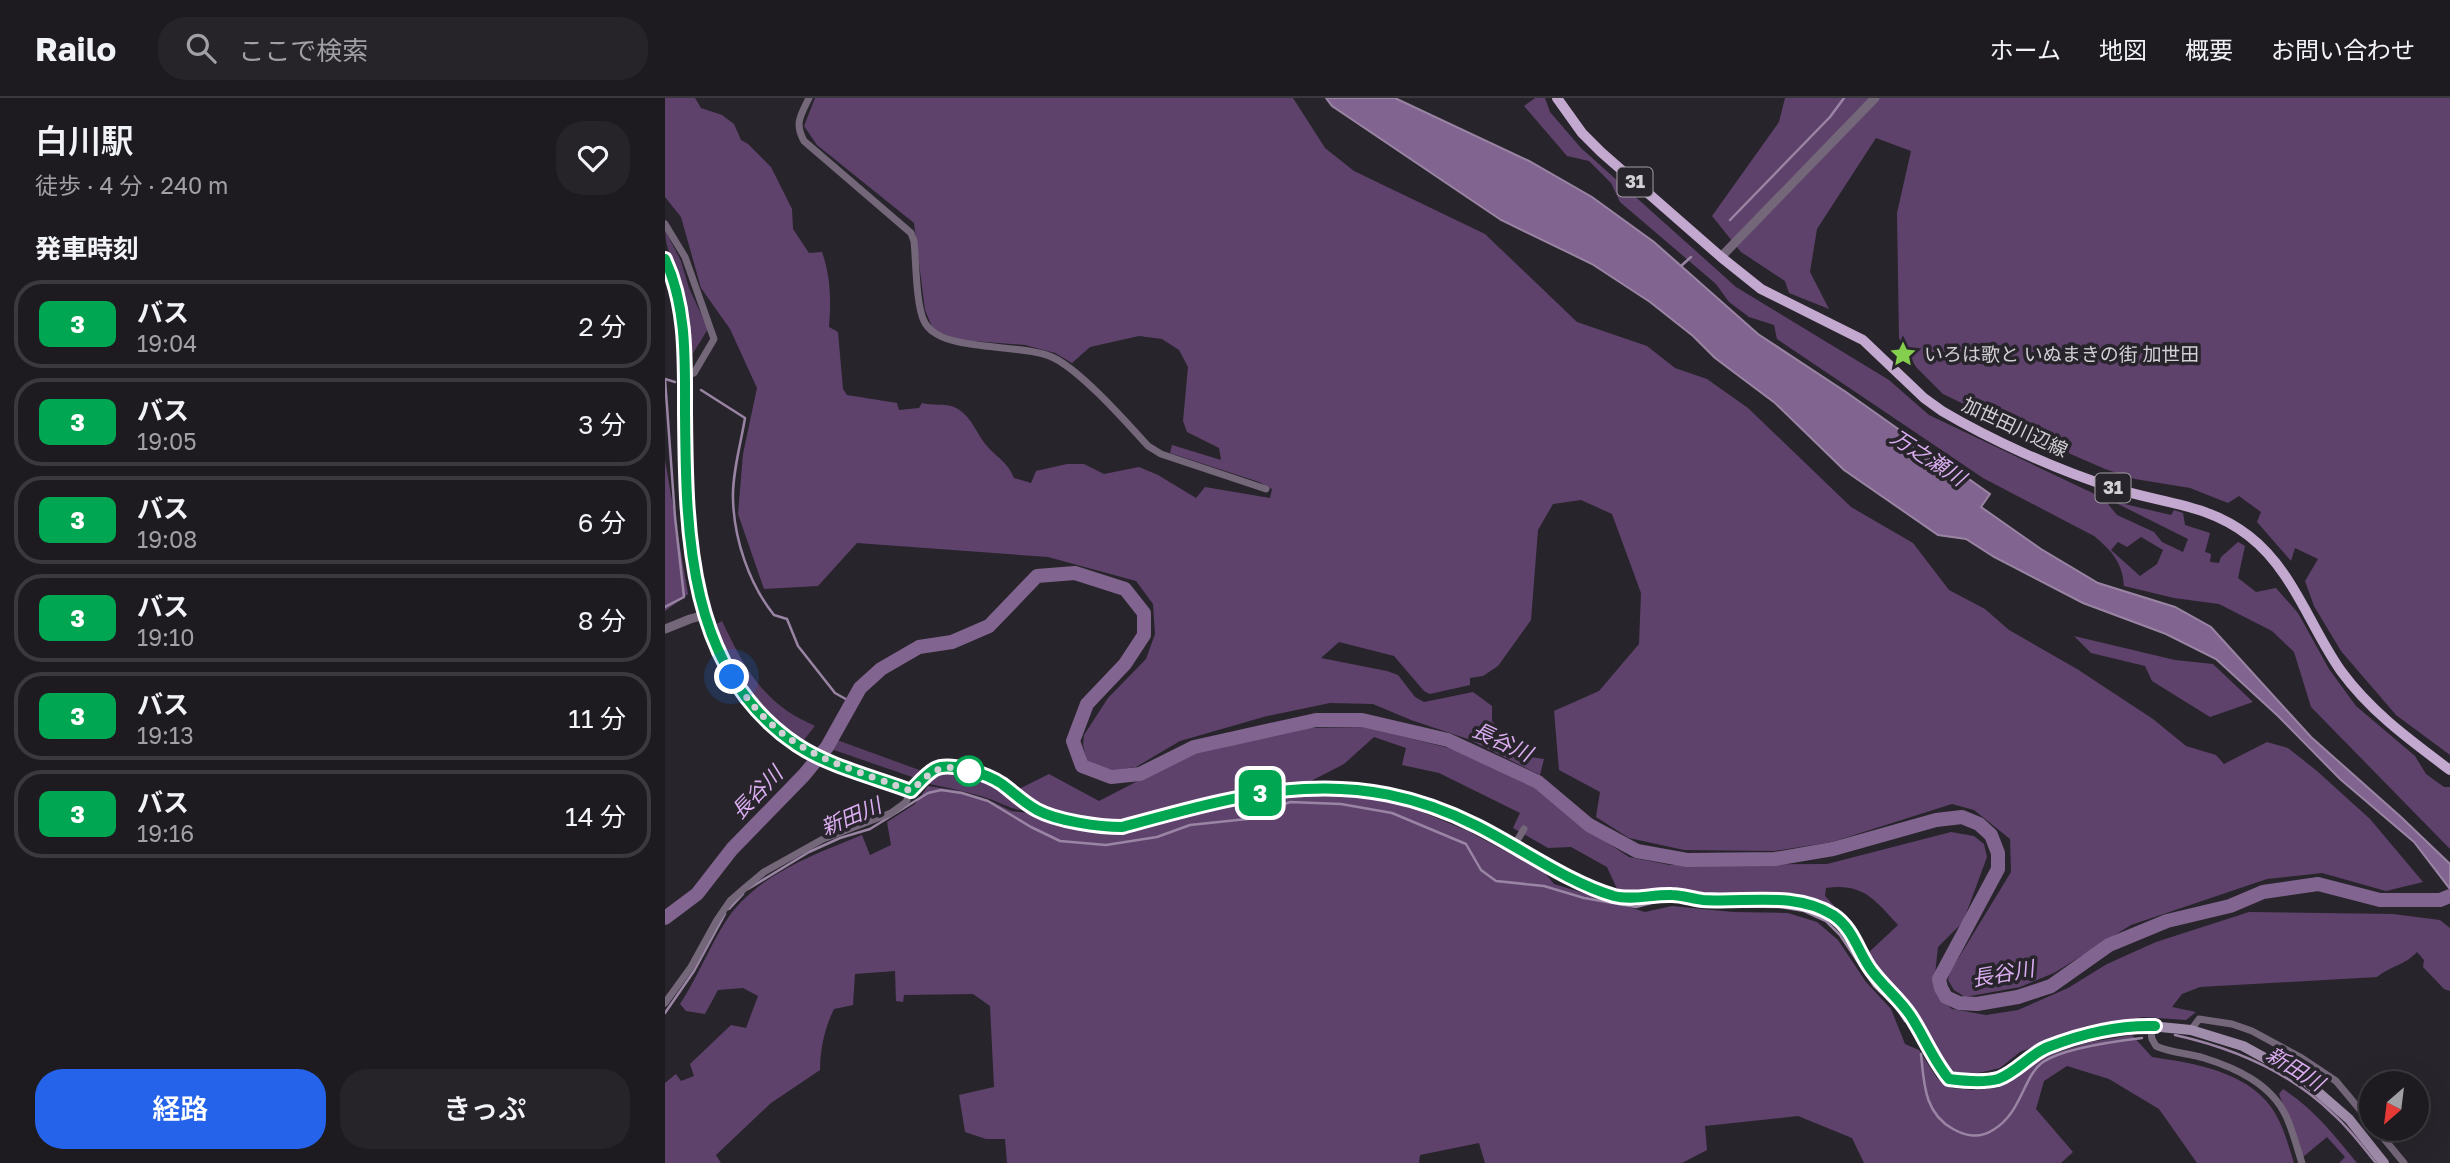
<!DOCTYPE html>
<html lang="ja">
<head>
<meta charset="utf-8">
<style>
	body { margin:0; font-family:"Golos Text","Noto Sans JP",sans-serif; background:#262429; color:#f1f3f6; height:100vh; display:flex; flex-direction:column; font-size:26px; white-space:nowrap }
	* { box-sizing:border-box; margin:0 }
	p { font-size:23px; color:#a1a1a5 }
	.icon { flex:none; width:38px; height:38px; fill:none; stroke:currentColor; stroke-width:2; stroke-linecap:round; stroke-linejoin:round }
	.map { position:relative; flex:1; overflow:hidden }
	.panel { display:flex; flex-direction:column; background:#1e1b20; width:665px }
	.panel>* { flex:none }
	.badge { padding:0 14px; border-radius:10px; font-size:24px; line-height:46px }
	.needle { width:46px; rotate:208deg }
	.controls { position:absolute; left:1694px; top:973px; display:grid; gap:14px }
	.controls a { display:grid; place-items:center; width:70px; height:70px; border-radius:50%; background:#1e1b20; box-shadow:0 7px 28px #0002,0 0 0 2px #3c393e; font-size:35px }
	.you { position:absolute; width:35px; height:35px; margin:-18px; border:5px solid #fff; border-radius:50%; background:#1a73e8; box-shadow:0 0 0 10px #1a73e833 }
	.map>.badge { position:absolute; translate:-50% -50%; box-shadow:0 0 0 4px #fff }
	h2 { padding:0 35px; font-size:26px; line-height:63px }
	.round { display:grid; place-items:center; flex:none; width:74px; height:74px; border-radius:28px; background:#262429 }
	.headline { display:flex; align-items:center; justify-content:space-between; height:119px; padding:0 35px }
	h1 { font-size:33px; font-weight:600; line-height:52px }
	.primary-button { display:flex; gap:14px; margin-top:auto; padding:14px 35px }
	.primary-button a { flex:1; height:80px; border-radius:28px; background:#2563eb; color:#fff; font-size:28px; font-weight:600; line-height:80px; text-align:center }
	.primary-button a+a { background:#262429; color:#f1f3f6 }
	ul { padding:0; list-style:none }
	li { display:flex; align-items:center; gap:21px; height:88px; margin:0 14px 10px; padding:0 21px; border:4px solid #3c393e; border-radius:28px }
	li div { flex:1 }
	li b { display:block; font-size:26px }
	li em { font-style:normal }
	li .badge { min-width:77px; font-weight:700; text-align:center }
	header { display:flex; align-items:center; gap:42px; box-sizing:border-box; height:98px; padding:0 35px; background:#1e1b20; border-bottom:2px solid #3c393e }
	header strong { font-size:33px }
	nav { display:flex; gap:38px; margin-inline-start:auto; font-size:24px }
	.search { width:490px; height:63px; background:#262429; display:flex; align-items:center; gap:18px; box-sizing:border-box; padding:0 24px; border-radius:28px; color:#a1a1a5; font-size:26px }
	main { display:flex; flex:1; min-height:0 }
	.map>svg:first-child { display:block }
	.green { fill:#573d63 }
	.forest { fill:#5e426b; fill-rule:evenodd }
	.water { fill:#81648f; stroke:#9a84a4; stroke-width:2 }
	.lines { fill:none; stroke-linecap:round; stroke-linejoin:round }
	.stream { stroke:#9a84a4; stroke-width:2.5 }
	.river { stroke:#81648f; stroke-width:14 }
	.minor { stroke:#74677a; stroke-width:7 }
	.tertiary { stroke:#74677a; stroke-width:9 }
	.secondary { stroke:#a08cab; stroke-width:10 }
	.primary { stroke:#c3a9d0; stroke-width:10 }
	.line-casing { stroke:#fff; stroke-width:16 }
	.line { stroke:#00a651; stroke-width:10 }
	.walk { stroke:#d3d0d5; stroke-width:7; stroke-dasharray:0 12.6 }
	.stop-dot { fill:#fff; stroke:#00a651; stroke-width:3.5 }
	.labels { text-anchor:middle; stroke-width:7; stroke-linejoin:round; paint-order:stroke }
	.shield { fill:#28242b; stroke:#a09ca2; stroke-width:2 }
	.shield-label { font-size:18px; font-weight:bold; fill:#d3d0d5 }
	.poi-label { font-size:19px; fill:#d3d0d5; stroke:#28242b; text-anchor:start }
	.street-label { font-size:19px; fill:#d3d0d5; stroke:#28242b }
	.water-label { font-size:21px; font-style:italic; fill:#daadf0; stroke:#28242b }
</style>
</head>
<body>
<header>
<strong>Railo</strong>
<div class="search"><svg class="icon" aria-label="search" viewBox="0 0 24 24"><circle cx="10" cy="10" r="6"/><path d="M15 15l6 6"/></svg>ここで検索</div>
<nav><a>ホーム</a><a>地図</a><a>概要</a><a>お問い合わせ</a></nav>
</header>
<main>
<section class="panel">
<div class="headline"><div><h1>白川駅</h1><p>徒歩 · 4 分 · 240 m</p></div><a class="round"><svg class="icon" aria-label="heart" viewBox="0 0 24 24"><path d="M12 20l-8-8c-3-5 5-10 8-4 3-6 11-1 8 4z"/></svg></a></div>
<h2>発車時刻</h2>
<ul>
<li><span class="badge" style="background:#00a651;color:#fff">3</span><div><b>バス</b><p>19:04</p></div><em>2 分</em></li>
<li><span class="badge" style="background:#00a651;color:#fff">3</span><div><b>バス</b><p>19:05</p></div><em>3 分</em></li>
<li><span class="badge" style="background:#00a651;color:#fff">3</span><div><b>バス</b><p>19:08</p></div><em>6 分</em></li>
<li><span class="badge" style="background:#00a651;color:#fff">3</span><div><b>バス</b><p>19:10</p></div><em>8 分</em></li>
<li><span class="badge" style="background:#00a651;color:#fff">3</span><div><b>バス</b><p>19:13</p></div><em>11 分</em></li>
<li><span class="badge" style="background:#00a651;color:#fff">3</span><div><b>バス</b><p>19:16</p></div><em>14 分</em></li>
</ul>
<div class="primary-button"><a>経路</a><a>きっぷ</a></div>
</section>
<div class="map">
<svg width="1785" height="1065" viewBox="0 0 1785 1065">
	<rect width="100%" height="100%" fill="#28242b"/>
	<path class="green" d="M0,132l16,31 8,27 19,41 -18,29c0,-23 -1,-48 -8,-71 -5,-20 -17,-36 -17,-57z
		M57,523c16,33 32,67 64,89 8,6 19,11 29,16l-12,15c-44,-26 -72,-70 -88,-116z
		M172,642l85,31 -7,7 -84,-29z
		M283,673c35,5 52,18 79,40 -15,-1 -24,-7 -37,-12 -22,-7 -44,-12 -66,-16l12,-9z"/>
	<path class="forest" d="M0,0h30l6,10 21,7 12,9 7,16 7,4 23,23 21,42 1,20 16,24 13,-1c9,26 9,48 7,75l9,5 5,57 4,6 50,8 2,7 20,-2 3,-5c10,3 22,0 32,4 17,8 21,24 32,38 11,13 21,16 28,33l17,5 5,-12 31,-7h17l20,10 35,-7 19,8 38,23 9,-11 65,11 2,-9 -13,-7 -89,-29 2,-8 49,15 -2,-12 -32,-16 -4,-11 5,-54 -9,-17 -17,-11 -23,-3 -49,11 -18,16 -17,-10 -30,-8 -66,-5 -26,-11 -8,-19 -11,-87 -97,-78 -13,-19 11,-28h478l32,50 29,23 131,63 92,88 70,24 28,22 32,11 41,29 103,99 62,36 36,47 36,19 24,21 68,39 76,50 33,27 30,9 8,9 43,-22 21,6 29,23 53,48 53,63 -37,9 -64,-18 -55,6 -136,46 -77,48 -34,14 -55,10 -11,-7 -6,-10 2,-8 61,-100 -1,-33 -36,-29 -22,-6 -120,38 -58,9 -90,-1 -55,-12 -33,-21 4,-25 -41,-22 -5,-59 45,-20 40,-47 2,-51 -29,-79 -31,-14 -28,4 -15,26 -7,90 -33,46 -15,10 -13,2v7l-40,9 -6,-3 -30,-35 -55,-14 -18,16 66,13 11,4 17,22 9,5 49,-10 19,14v15l32,35 20,3 -4,16 -72,-36 -57,-19 -38,-16 -43,-1 -63,13 -87,25 -44,26 -22,3 -16,-3 -11,-5 -4,-17 1,-10 24,-37 38,-39 9,-25 -2,-30 -17,-23 -88,-24 -191,-14 -39,43 -54,3 -26,-75 5,-60 14,-66 -27,-59 -29,-41 -20,-71 -16,-20z
		M870,0h10l5,14 31,36 155,139 153,93 40,35 174,83 14,17 37,17 8,10 21,10 5,-13 -76,-38 59,14 3,-5 9,3 2,12 25,8 -5,19 6,2 -1,8 9,1 2,-6 17,-15 7,4 -7,32 18,14 20,-4 22,25 31,56 27,37 59,50 11,18 18,13h6v62l-139,-142 -17,-55 -22,-21 -53,-27 -45,-6 -50,-12c-2,-24 -12,-35 -30,-50l-111,-58 -206,-139 -3,-14 -25,-8 -20,-15 -13,-18 -96,-82 -9,-19 -22,-22 -22,-5 -43,-50zM1476,439l22,13 -6,14 -17,12 -29,-26 7,-8 9,5z
		M1120,0h665v657l-54,-40 -55,-64 -27,-45 -9,-25 13,-22 -23,-11 -4,13 -34,-39 4,-10 -22,-16 -11,7 -38,-15 -55,-9 -30,-10 -69,-30 -93,-45 -27,-27 -17,-29 -2,-125 14,-62 -35,-13 -59,91 -7,43 19,37 -40,-16 -4,-12 -44,-29 -29,-36 67,-94z
		M0,362l23,134 -23,17z
		M1409,538l101,24 38,4 40,38 -43,15 -58,-36 -7,-15 -54,-13z
		M699,629l93,23 74,34 54,44 44,29 41,8 157,-1 124,-32 23,4 10,8 3,13 -24,65 -25,25 -4,37 4,13 14,12 34,6 32,-5 50,-22 39,-24 49,-22 93,-30 144,2 47,6 10,8v63l-6,-2 -21,-22 1,-7 -7,-8c-13,14 -25,13 -40,25l-177,10 -18,7 -10,13 24,5 -10,8 -43,-3 -58,9 -65,26 -20,16 -26,6 -18,-2 -13,-6 -32,-58 -44,-54 31,-29c-24,-26 -35,-42 -72,-37l-1,8 16,17 -47,-20h-94l-37,-5 -17,5 -28,-2 -11,-24 -36,-20 -23,1 -35,-20 7,-15 -81,-40 -37,-8 4,-17 -32,-11 -30,27 -35,18 -89,12 -86,24 -22,2 -40,-5 -32,-8 -25,-16 34,-17 50,27 91,-47 113,-26z
		M263,688l32,5 33,11 18,9 17,2 38,13 48,8 17,-2 79,-25 45,-8 69,-4 41,2 43,9 60,25 76,41 10,12 91,28 27,-6 61,6 55,1 29,9 21,18 28,42 25,27 14,35 14,6 18,28 15,10 21,2 25,-2 47,-32 45,-14 42,-7 20,22c41,6 93,14 119,50 12,17 17,37 23,56h-97l-38,-54 -50,-30 -42,-13 -23,15 -8,28 37,43 -12,11h-197l-12,-25 -54,-22 -93,10 2,24 -25,13h-197l-6,-20 -59,12 -1,8h-412l-2,-24h-19l-21,-7 -6,-37 35,-8 -4,-81 -17,-12 -69,1 -1,7 -7,-1 -1,-30 -40,3 -2,31 -19,4c-9,18 -14,40 -14,61l-49,33 -55,52 5,8h-56v-80l11,-9 5,7 13,-5 -4,-12 41,-39 15,3 12,-32 -15,-8 -25,2 -13,24 -19,-3 -6,-7c17,-26 28,-54 44,-80 29,-48 89,-69 138,-89l8,20 21,-10 -4,-23 28,-18z
		M1618,991c30,19 52,47 74,74h-18l6,-6 -18,-20 -24,20 -24,-63z"/>
	<path class="water" d="M661,0h69l134,63 63,36 62,45 104,92 88,58 144,102 -9,13 60,42 57,34 77,24 36,20 100,110 90,80 49,47v25l-36,-47 -74,-63 -62,-63 -62,-57 -50,-25 -83,-31 -89,-46 -28,-18 -28,-4 -94,-65 -69,-67 -60,-45 -22,-22 -43,-34 -58,-38 -91,-44 -169,-114z"/>
	<g class="lines">
		<path class="stream" d="M1065,122l100,-103 14,-19
			M1016,168l10,-9
			M0,281l10,3
			M36,292l44,28c-4,25 -13,56 -12,81 1,40 16,85 41,116l13,4 11,27 37,47 16,9
			M0,509l19,-10 -9,-80 -10,-138
			M83,791l61,-37 31,-14 30,-9 58,-36 13,-3 21,3 26,8 43,26 29,14 46,4 51,-8 33,-12 57,-6 43,-17 51,2 51,9 74,31 15,26 15,11 48,5 40,12 52,9 31,-8 41,7 72,1 24,4 22,10 14,14 34,51 22,21 9,14
			M64,811l14,-15
			M0,915l29,-42 31,-57
			M1510,937c58,13 115,37 158,79 16,14 29,32 43,49
			M1256,956c3,29 3,59 32,75 13,7 26,10 40,1 29,-17 30,-54 50,-68 21,-14 74,-21 99,-24"/>
		<path class="river" d="M0,820l32,-24 35,-45 72,-74 23,-28 33,-59 21,-19 38,-22 33,-5 37,-16 48,-50 38,-3 50,16 19,24v22l-19,29 -38,40 -14,37 9,25 29,11 29,-3 54,-27 122,-27h46l86,20 90,42 51,43 48,26 50,9 88,-1 58,-10 103,-29 26,-3 17,7 12,11 7,18v16l-59,110 2,9 5,9 13,6 18,1 41,-7 33,-11 58,-41 58,-24 63,-15 33,-14 55,-8 62,16h60l10,-4"/>
		<path class="minor" d="M144,0c-8,17 -15,25 -5,43l107,92 3,8c2,20 2,64 10,80 15,33 98,21 130,37 28,14 72,64 94,88l13,8 105,35
			M0,126l20,33 29,82 -20,34 -9,2
			M849,748l10,-17
			M0,905l26,-36 26,-47 13,-19 16,-14 18,-15 59,-33 68,-26 15,-11 5,-11
			M1485,928l2,13 4,7c14,7 33,7 48,12 32,10 67,26 82,58 7,15 11,32 16,47
			M1526,932l8,-11 33,5 20,7 48,26 36,24 35,42
			M1711,1031l28,34"/>
		<path class="tertiary" d="M1056,159l154,-159
			M0,531l25,-10 15,-4"/>
		<path class="secondary" d="M0,161c23,49 20,105 20,158 1,117 3,256 112,328 33,22 76,32 114,46 7,-8 15,-17 24,-22 15,-8 54,6 67,16 12,8 22,18 35,25 20,11 62,17 85,17l145,-35 52,-4 48,2 28,4 79,30 103,56 38,16 19,2 37,-4 32,6h88l42,15 19,18 19,37 39,45 30,53 9,11 16,2 33,-2 33,-24 18,-8 71,-19 30,-2 41,4 52,16 60,33 46,40 35,44"/>
		<path class="primary" d="M892,0l25,35 19,19 120,105 40,32 102,51 61,58 18,13c49,29 115,59 169,76 50,17 94,15 138,49 44,34 61,91 92,135 30,41 69,69 109,99"/>
	</g>
	<g class="lines">
		<g class="line-casing">
			<path id="line" d="M0,161c22,48 20,101 20,152 1,119 1,260 112,334 33,22 77,32 114,46 7,-7 15,-17 24,-22 15,-8 54,6 67,15 12,9 22,19 35,26 20,11 62,17 85,17 128,-35 228,-65 355,-1 44,22 90,56 137,70 19,5 39,-2 58,-1 10,0 21,4 31,5 44,3 91,-9 130,15 21,14 25,38 39,56 12,16 27,28 38,44 14,21 23,45 39,64 15,2 34,4 49,0 18,-6 32,-25 50,-32 33,-13 72,-22 107,-21"/>
		</g>
		<use href="#line" class="line"/>
		<path class="walk" d="M67,579c50,76 99,84 179,114 23,-22 28,-28 60,-20h-2"/>
	</g>
	<defs>
		<g id="sight-bare" transform="scale(2.1)"><path d="M0-6L1.8-2.2L6-1.7L2.9 1.2L3.7 5.4L0 3.3L-3.7 5.4L-2.9 1.2L-6-1.7L-1.8-2.2Z" fill="#84cf4d" stroke="#28242b" stroke-width="2.5" paint-order="stroke"/></g>
	</defs>
	<g fill-rule="evenodd">
		<use href="#sight-bare" x="1238" y="256"/>
	</g>
	<circle class="stop-dot" cx="304" cy="673" r="14"/>
	<g class="labels">
		<g class="shield">
			<rect x="952.5" y="69.5" width="35" height="29" rx="5"/>
			<rect x="1430.5" y="375.5" width="35" height="29" rx="5"/>
		</g>
		<g class="shield-label">
			<text x="970" y="90">31</text>
			<text x="1448" y="396">31</text>
		</g>
		<g class="poi-label">
			<text x="1259" y="263">いろは歌と いぬまきの街 加世田</text>
		</g>
		<g class="street-label">
			<text transform="translate(1350 329) rotate(25)" y="7">加世田川辺線</text>
		</g>
		<g class="water-label">
			<text transform="translate(1263 360) rotate(33)" y="7">万之瀬川</text>
			<text transform="translate(837 644) rotate(25)" y="7">長谷川</text>
			<text transform="translate(92 695) rotate(-46)" y="7">長谷川</text>
			<text transform="translate(186 719) rotate(-23)" y="7">新田川</text>
			<text transform="translate(1338 876) rotate(-10)" y="7">長谷川</text>
			<text transform="translate(1630 971) rotate(32)" y="7">新田川</text>
		</g>
	</g>
</svg>
<div class="controls">
<a><svg class="needle" viewBox="-14 -14 28 28"><path d="M0-13l5 13h-10z" fill="#e53935"/><path d="M0 13l5-13h-10z" fill="#a1a1a5"/></svg></a>
</div>
<div class="you" style="left:67px;top:579px"></div>
<b class="badge" style="left:595px;top:695px;background:#00a651;color:#fff">3</b>
</div>
</main>
</body>
</html>
